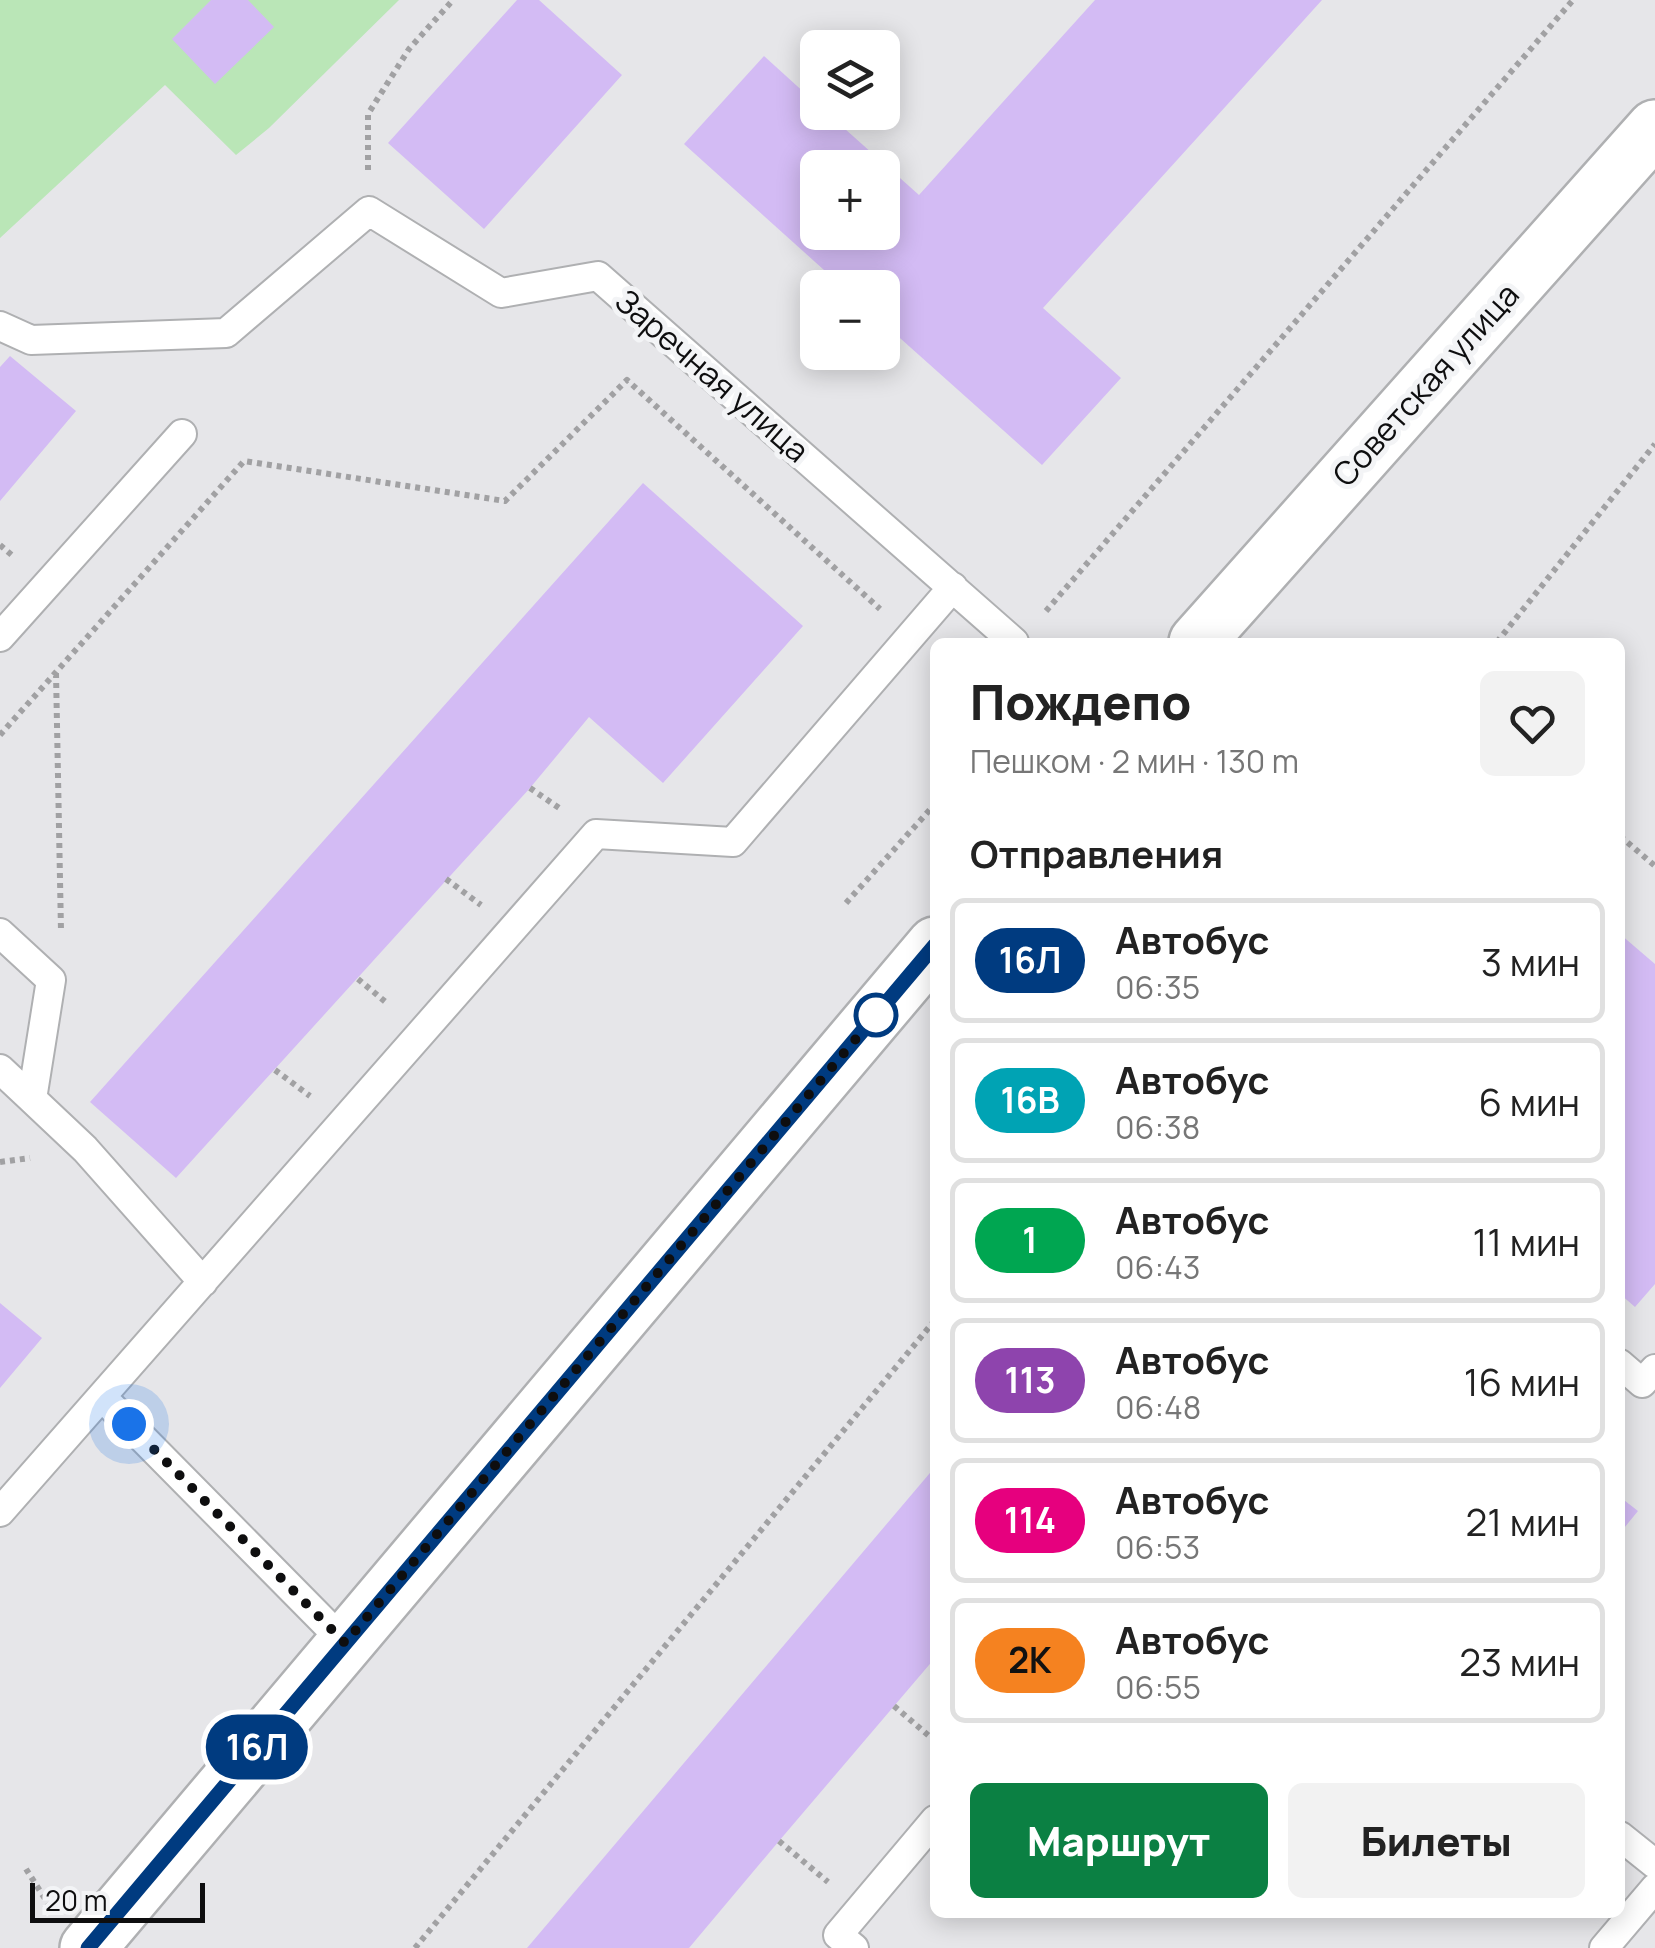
<!DOCTYPE html>
<html lang="ru">
<head>
<meta charset="utf-8">
<style>
	body { margin:0; font-family:Manrope,sans-serif; background:#f2f2f2; color:#222; height:100vh; display:flex; flex-direction:column; font-size:38px; white-space:nowrap }
	* { box-sizing:border-box; margin:0 }
	p { font-size:32px; color:#767676 }
	.icon { flex:none; width:55px; height:55px; fill:none; stroke:currentColor; stroke-width:2; stroke-linecap:round; stroke-linejoin:round }
	.map { position:relative; flex:1; overflow:hidden }
	.sheet { position:absolute; left:930px; top:638px; width:695px; height:1280px; display:flex; flex-direction:column; background:#fff; border-radius:15px; box-shadow:0 5px 25px #0003 }
	.sheet>* { flex:none }
	.badge { padding:0 20px; border-radius:32px; font-size:35px; line-height:65px }
	.controls { position:absolute; left:800px; top:30px; display:grid; gap:20px }
	.controls a { display:grid; place-items:center; width:100px; height:100px; border-radius:15px; background:#fff; box-shadow:0 5px 25px #0003; font-size:50px }
	.scale { position:absolute; left:30px; bottom:25px; width:175px; box-sizing:border-box; padding-left:10px; border:5px solid #0e0e0f; border-top:0; font-size:28px; line-height:35px; white-space:nowrap; color:#0e0e0f; -webkit-text-stroke:8px #f3f4f6; paint-order:stroke }
	.you { position:absolute; width:50px; height:50px; margin:-25px; border:8px solid #fff; border-radius:50%; background:#1a73e8; box-shadow:0 0 0 15px #1a73e833 }
	.map>.badge { position:absolute; translate:-50% -50%; box-shadow:0 0 0 5px #fff }
	h2 { padding:0 40px; font-size:38px; line-height:90px }
	.round { display:grid; place-items:center; flex:none; width:105px; height:105px; border-radius:15px; background:#f2f2f2 }
	.headline { display:flex; align-items:center; justify-content:space-between; height:170px; padding:0 40px }
	h1 { font-size:48px; font-weight:800; line-height:75px }
	.cta { display:flex; gap:20px; margin-top:auto; padding:20px 40px }
	.cta a { flex:1; height:115px; border-radius:15px; background:#0b8043; color:#fff; font-size:40px; font-weight:800; line-height:115px; text-align:center }
	.cta a+a { background:#f2f2f2; color:#222 }
	ul { padding:0; list-style:none }
	li { display:flex; align-items:center; gap:30px; height:125px; margin:0 20px 15px; padding:0 20px; border:5px solid #e0e0e0; border-radius:15px }
	li div { flex:1 }
	li b { display:block; font-size:38px }
	li em { font-style:normal }
	li .badge { min-width:110px; font-weight:700; text-align:center }
	.map>svg:first-child { display:block }
	.green { fill:#bae6b7 }
	.building { fill:#d3bbf4; fill-rule:evenodd }
	.lines { fill:none; stroke-linecap:round; stroke-linejoin:round }
	.service-casing { stroke:#afb0b2; stroke-width:32 }
	.secondary-casing { stroke:#afb0b2; stroke-width:60 }
	.path { stroke:#a1a1a3; stroke-width:6; stroke-dasharray:5 5; stroke-linecap:butt }
	.service { stroke:#fff; stroke-width:28 }
	.secondary { stroke:#fff; stroke-width:55 }
	.line-casing { stroke:#fff; stroke-width:22 }
	.line { stroke:#003b80; stroke-width:15 }
	.walk { stroke:#0e0e0f; stroke-width:10; stroke-dasharray:0 18 }
	.stop-dot { fill:#fff; stroke:#003b80; stroke-width:5 }
	.labels { text-anchor:middle; stroke-width:10; stroke-linejoin:round; paint-order:stroke }
	.street-label { font-size:32px; fill:#0e0e0f; stroke:#f3f4f6 }
</style>
</head>
<body>
<div class="map">
<svg width="1655" height="1948" viewBox="0 0 1655 1948">
	<rect width="100%" height="100%" fill="#e6e6e9"/>
	<path class="green" d="M0,0h399l-130,128 -33,27 -71,-70 -165,153z"/>
	<path class="building" d="M211,0h37l26,27 -59,57 -43,-45z
		M517,0h22l83,75 -138,154 -96,-86z
		M1095,0h227l-279,308 78,70 -79,87 -160,-143v-34h-38l-160,-144 80,-88 54,49v7h8l93,83zM818,168h64v64h-64z
		M10,356l66,55 -76,90v-134z
		M643,483l160,143 -140,157 -74,-66 -59,71 -354,390 -86,-76z
		M1620,934l35,30v320l-20,23 -15,-13z
		M0,1303l42,35 -42,50z
		M935,1467v191l-156,183 -90,107h-162z
		M1620,1497l18,14 -18,22z"/>
	<g class="lines">
		<g class="service-casing">
			<path id="service" d="M0,326l31,14 195,-7 143,-122 132,82 97,-17 416,366
				M0,637l182,-203
				M0,933l51,47 -19,119 53,50 118,133
				M0,1069l32,30
				M1620,1364l22,19 13,-14
				M102,1397l243,246
				M0,1512l596,-678 137,8 220,-255
				M1620,1836l35,28
				M854,1948l-16,-13 97,-115
				M1604,1948l51,-60"/>
		</g>
		<g class="secondary-casing">
			<path id="secondary" d="M1197,642l458,-514
				M88,1948l847,-1003"/>
		</g>
		<path class="path" d="M368,170v-56l41,-65 44,-49
			M0,545l14,12
			M1046,611l527,-611
			M1497,642l158,-198
			M56,673l5,258
			M0,735l244,-274 261,40 122,-121 253,229
			M530,788l32,22
			M1620,836l35,30
			M446,879l35,26
			M846,903l89,-99
			M358,979l30,25
			M275,1070l35,26
			M0,1162l30,-4
			M894,1706l41,35
			M779,1841l49,41
			M26,1869l23,36
			M415,1948l520,-628"/>
		<use href="#service" class="service"/>
		<use href="#secondary" class="secondary"/>
	</g>
	<g class="lines">
		<g class="line-casing">
			<path id="line" d="M88,1948l847,-1003"/>
		</g>
		<use href="#line" class="line"/>
		<path class="walk" d="M129,1424l216,219 531,-628"/>
	</g>
	<circle class="stop-dot" cx="876" cy="1015" r="20"/>
	<g class="labels">
		<g class="street-label">
			<text transform="translate(712 376) rotate(41)" y="11">Заречная улица</text>
			<text transform="translate(1426 385) rotate(-48)" y="11">Советская улица</text>
		</g>
	</g>
</svg>
<div class="controls">
<a><svg class="icon" aria-label="layers" viewBox="0 0 24 24"><path d="M12 4l9 5-9 5-9-5zM3 14l9 5 9-5"/></svg></a>
<a>+</a>
<a>−</a>
</div>
<div class="scale">20 m</div>
<div class="you" style="left:129px;top:1424px"></div>
<b class="badge" style="left:257px;top:1747px;background:#003b80;color:#fff">16Л</b>
<section class="sheet">
<div class="headline"><div><h1>Пождепо</h1><p>Пешком · 2 мин · 130 m</p></div><a class="round"><svg class="icon" aria-label="heart" viewBox="0 0 24 24"><path d="M12 20l-8-8c-3-5 5-10 8-4 3-6 11-1 8 4z"/></svg></a></div>
<h2>Отправления</h2>
<ul>
<li><span class="badge" style="background:#003b80;color:#fff">16Л</span><div><b>Автобус</b><p>06:35</p></div><em>3 мин</em></li>
<li><span class="badge" style="background:#00a3b4;color:#fff">16В</span><div><b>Автобус</b><p>06:38</p></div><em>6 мин</em></li>
<li><span class="badge" style="background:#00a651;color:#fff">1</span><div><b>Автобус</b><p>06:43</p></div><em>11 мин</em></li>
<li><span class="badge" style="background:#8e44ad;color:#fff">113</span><div><b>Автобус</b><p>06:48</p></div><em>16 мин</em></li>
<li><span class="badge" style="background:#e6007e;color:#fff">114</span><div><b>Автобус</b><p>06:53</p></div><em>21 мин</em></li>
<li><span class="badge" style="background:#f58220;color:#111">2К</span><div><b>Автобус</b><p>06:55</p></div><em>23 мин</em></li>
</ul>
<div class="cta"><a>Маршрут</a><a>Билеты</a></div>
</section>
</div>
</body>
</html>
